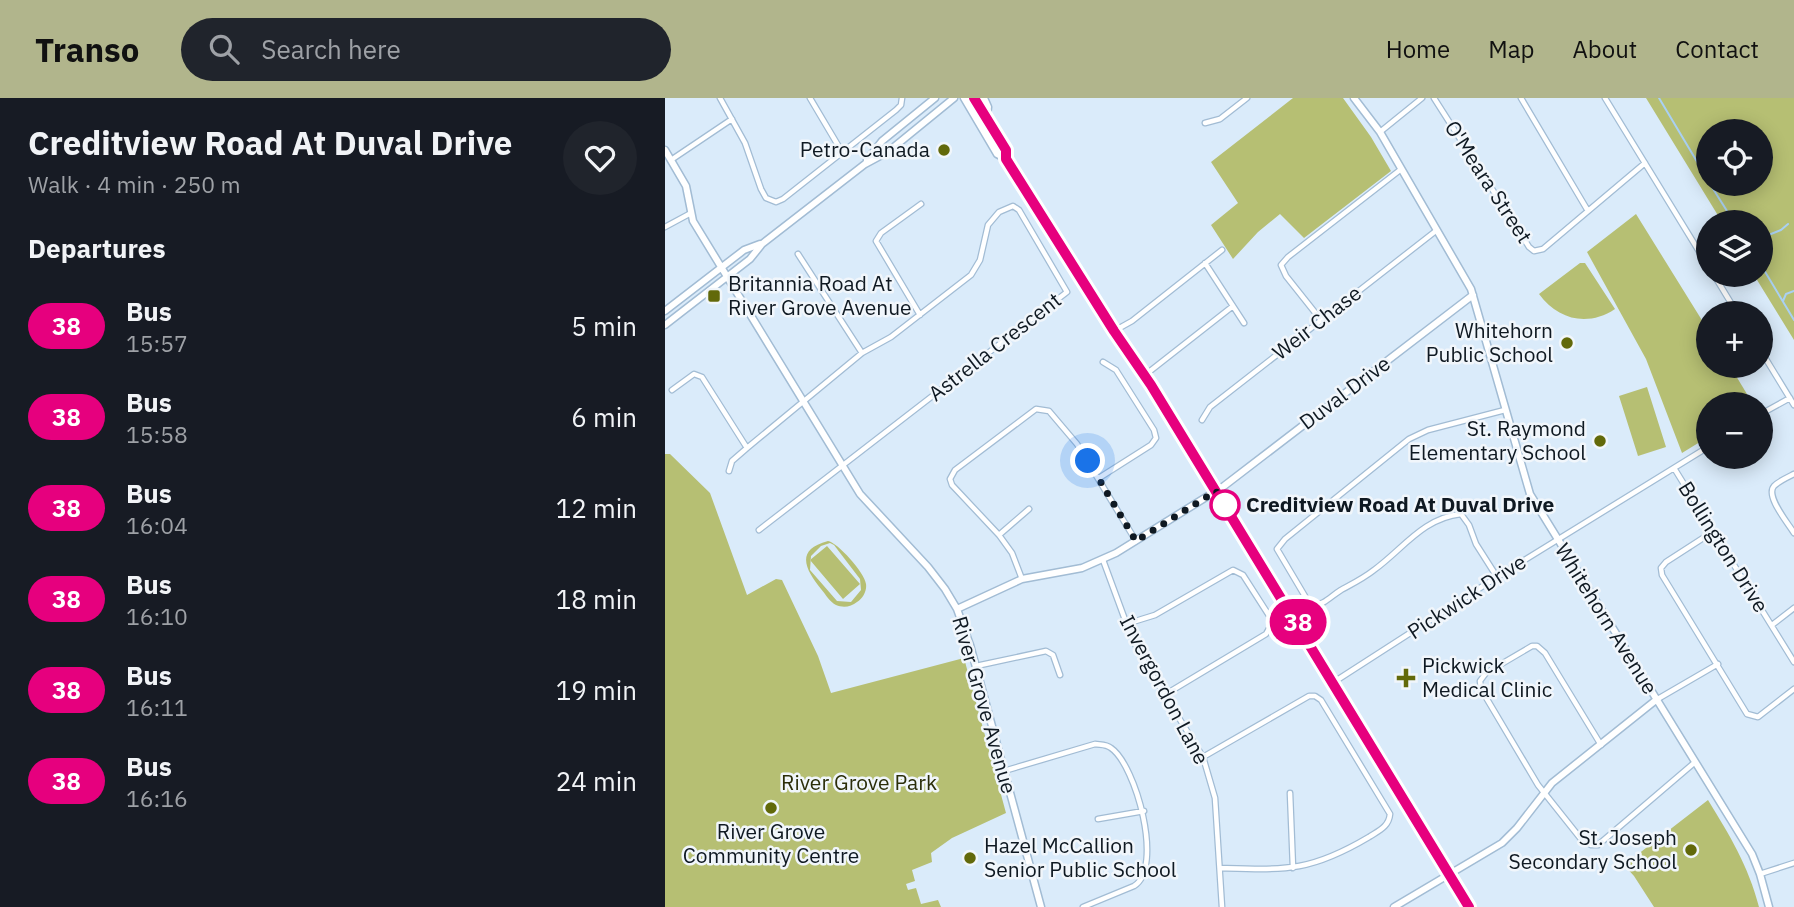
<!DOCTYPE html>
<html lang="en">
<head>
<meta charset="utf-8">
<style>
	body { margin:0; font-family:"IBM Plex Sans",sans-serif; background:#20242c; color:#f1f3f6; height:100vh; display:flex; flex-direction:column; font-size:26px; white-space:nowrap }
	* { box-sizing:border-box; margin:0 }
	p { font-size:23px; color:#9ea1a6 }
	.icon { flex:none; width:38px; height:38px; fill:none; stroke:currentColor; stroke-width:2; stroke-linecap:round; stroke-linejoin:round }
	.map { position:relative; flex:1; overflow:hidden }
	.sheet { display:flex; flex-direction:column; background:#171b24; width:665px }
	.sheet>* { flex:none }
	.badge { padding:0 14px; border-radius:23px; font-size:24px; line-height:46px }
	.fabs { position:absolute; left:1031px; top:21px; display:grid; gap:14px }
	.fabs a { display:grid; place-items:center; width:77px; height:77px; border-radius:50%; background:#171b24; box-shadow:0 4px 18px #0003; font-size:35px }
	.you { position:absolute; width:35px; height:35px; margin:-18px; border:5px solid #fff; border-radius:50%; background:#1a73e8; box-shadow:0 0 0 10px #1a73e833 }
	.map>.badge { position:absolute; translate:-50% -50%; box-shadow:0 0 0 4px #fff }
	h2 { padding:0 28px; font-size:26px; line-height:63px }
	.round { display:grid; place-items:center; flex:none; width:74px; height:74px; border-radius:37px; background:#20242c }
	.summary { display:flex; align-items:center; justify-content:space-between; height:119px; padding:0 28px }
	h1 { font-size:33px; font-weight:700; line-height:52px }
	ul { padding:0; list-style:none }
	li { display:flex; align-items:center; gap:21px; height:91px; padding:0 28px }
	li div { flex:1 }
	li b { display:block; font-size:26px }
	li em { font-style:normal }
	li .badge { min-width:77px; font-weight:700; text-align:center }
	header { display:flex; align-items:center; gap:42px; box-sizing:border-box; height:98px; padding:0 35px; background:#b1b58c; color:#111 }
	header strong { font-size:33px }
	nav { display:flex; gap:38px; margin-inline-start:auto; font-size:24px }
	.search { width:490px; height:63px; background:#20242c; display:flex; align-items:center; gap:18px; box-sizing:border-box; padding:0 24px; border-radius:38px; color:#9ea1a6; font-size:26px }
	main { display:flex; flex:1; min-height:0 }
	.map>svg:first-child { display:block }
	.green { fill:#b6bf73; fill-rule:evenodd }
	.lines { fill:none; stroke-linecap:round; stroke-linejoin:round }
	.stream { stroke:#a9d0f3; stroke-width:2 }
	.street-casing { stroke:#a2bcd4; stroke-width:7 }
	.secondary-casing { stroke:#a2bcd4; stroke-width:9 }
	.street { stroke:#fff; stroke-width:4.5 }
	.secondary { stroke:#fff; stroke-width:6 }
	.line-casing { stroke:#fff; stroke-width:16 }
	.line { stroke:#e6007e; stroke-width:10 }
	.walk { stroke:#0f1922; stroke-width:7; stroke-dasharray:0 12.6 }
	.poi-dot { fill:#62690a; stroke:#f1f6fb; stroke-width:2.5 }
	.stop-dot { fill:#fff; stroke:#e6007e; stroke-width:3.5 }
	.labels { text-anchor:middle; stroke-width:5; stroke-linejoin:round; paint-order:stroke }
	.poi-label { font-size:21px; fill:#0f1922; stroke:#f1f6fb; text-anchor:end }
	.street-label { font-size:21px; fill:#0f1922; stroke:#f1f6fb }
	.stop-label { font-size:21px; font-weight:bold; fill:#0f1922; stroke:#f1f6fb; text-anchor:start }
	.park-label { font-size:21px; fill:#2b2e09; stroke:#f1f6fb }
</style>
</head>
<body>
<header>
<strong>Transo</strong>
<div class="search"><svg class="icon" aria-label="search" viewBox="0 0 24 24"><circle cx="10" cy="10" r="6"/><path d="M15 15l6 6"/></svg>Search here</div>
<nav><a>Home</a><a>Map</a><a>About</a><a>Contact</a></nav>
</header>
<main>
<section class="sheet">
<div class="summary"><div><h1>Creditview Road At Duval Drive</h1><p>Walk · 4 min · 250 m</p></div><a class="round"><svg class="icon" aria-label="heart" viewBox="0 0 24 24"><path d="M12 20l-8-8c-3-5 5-10 8-4 3-6 11-1 8 4z"/></svg></a></div>
<h2>Departures</h2>
<ul>
<li><span class="badge" style="background:#e6007e;color:#fff">38</span><div><b>Bus</b><p>15:57</p></div><em>5 min</em></li>
<li><span class="badge" style="background:#e6007e;color:#fff">38</span><div><b>Bus</b><p>15:58</p></div><em>6 min</em></li>
<li><span class="badge" style="background:#e6007e;color:#fff">38</span><div><b>Bus</b><p>16:04</p></div><em>12 min</em></li>
<li><span class="badge" style="background:#e6007e;color:#fff">38</span><div><b>Bus</b><p>16:10</p></div><em>18 min</em></li>
<li><span class="badge" style="background:#e6007e;color:#fff">38</span><div><b>Bus</b><p>16:11</p></div><em>19 min</em></li>
<li><span class="badge" style="background:#e6007e;color:#fff">38</span><div><b>Bus</b><p>16:16</p></div><em>24 min</em></li>
</ul>
</section>
<div class="map">
<svg width="1129" height="809" viewBox="0 0 1129 809">
	<rect width="100%" height="100%" fill="#daebfa"/>
	<path class="green" d="M628,0h50l28,39 20,34 -87,67 -24,-24 -22,18 -25,27 -22,-34 27,-22 -27,-41z
		M981,0h148v242l-40,-65h7v-53h-39zM1043,33h53v53h-53z
		M971,116l72,116v36h22l23,38h-45v33l-26,16 -36,-94 -59,-107z
		M915,165h5l30,46c-27,18 -57,11 -76,-15z
		M982,289l19,60 -28,9 -19,-60z
		M0,356h5l40,39 37,102 29,-16 6,1 36,76 13,37 133,-35 42,155 -54,25 -21,15 1,9 -20,8 3,11 -9,3 2,6 8,-2 5,16 17,-4 3,7h-276z
		M163,443c9,1 37,32 38,43 1,7 -3,14 -9,18 -6,5 -14,6 -21,3 -6,-3 -10,-10 -15,-16 -15,-19 -27,-39 7,-48zM165,445l4,2 26,34 1,11 -10,12 -14,-1 -27,-31 1,-14 10,-10z
		M162,448l33,38 -17,15 -33,-39z
		M1043,702c22,36 40,65 51,107h-105l-20,-31 -10,-11z"/>
	<g class="lines">
		<path class="stream" d="M994,0l49,82
			M1045,86l24,38
			M1096,140l20,-8 7,-6
			M1096,167l33,55
			M1118,203l3,-7 8,-3"/>
		<g class="street-casing">
			<path id="street" d="M55,0l25,45 16,46 5,9 10,4 7,-3 113,-89 5,-5 1,-7
				M145,0l32,54
				M769,0l95,149 5,4 9,-2 102,-86
				M856,0l67,113
				M940,0l103,168
				M540,25l15,-4 27,-21
				M715,34l42,-34
				M6,62l61,-41
				M0,129l26,-14
				M133,156l64,99
				M540,165l39,60
				M1049,177l23,38
				M255,217l-44,-74 5,-8 40,-29
				M656,222l-35,-44 -5,-11 7,-8 112,-87
				M449,233l18,-10 90,-71
				M1096,253l33,54
				M480,277l88,-69
				M7,292l22,-16 8,3 45,71
				M1096,316l29,-16
				M537,322l8,-13 227,-177
				M1009,370l120,194
				M64,373l3,-10 15,-13 115,-95 29,-16 80,-62 9,-15 8,-35 11,-13 14,-6 6,4 48,82 -308,238
				M1129,376c-6,3 -15,7 -20,12 -9,10 14,37 20,47
				M434,380l52,-33 5,-7 -2,-8 -38,-60 -13,-8
				M1049,433l-48,31 -5,6 1,7 85,139 11,3 36,-28
				M334,437l30,-26
				M438,462l28,76 11,22 61,99 12,41 7,109
				M832,479l-21,-33 -7,-19 -8,-11c-38,4 -58,35 -87,56 -10,8 -22,14 -33,20 -11,7 -16,14 -28,16l-4,-3 -32,-54 8,-10 124,-100 19,-9 77,-20
				M357,481l-10,-26 -13,-18 -47,-50 -2,-6 5,-9 81,-61 13,2 28,33 59,97
				M461,526l29,-9 78,-45 10,5 27,42 1,8 -5,9 -100,60
				M1107,527l22,-17
				M311,568l70,-15 7,4 7,20
				M669,584l163,-105 211,-130
				M991,602l62,-36
				M936,647l-56,-92 -8,-7h-5l-46,27 -6,8 1,8 57,96 43,54 10,6h7l96,-82
				M538,659l106,-61h6l6,4 69,114c-1,13 -12,17 -21,23 -59,35 -83,33 -149,31
				M339,673l91,-27c5,1 11,0 16,4 25,17 53,120 23,138l-51,21
				M625,695l3,75
				M433,721l46,-8
				M1095,776l34,-11"/>
		</g>
		<g class="secondary-casing">
			<path id="secondary" d="M299,0l33,56 9,5 108,172 35,50 320,526
				M309,0l32,52v9
				M319,0l4,9 -1,9
				M689,0l26,34 91,157 59,205 222,360 8,20 9,33
				M0,52l21,36 7,35 167,273 68,73 17,22 12,20 13,36 71,262
				M202,62l15,-19 53,-43
				M0,213l79,-61 16,-6
				M0,227l85,-66 12,-15 103,-80 24,-13 65,-53
				M292,511l65,-30 60,-11 34,-15 108,-67 249,-191
				M729,809l108,-64 15,-15 35,-45 104,-83"/>
		</g>
		<use href="#street" class="street"/>
		<use href="#secondary" class="secondary"/>
	</g>
	<g class="lines">
		<g class="line-casing">
			<path id="line" d="M309,0l32,52v9l108,172 37,54 318,522"/>
		</g>
		<use href="#line" class="line"/>
		<path class="walk" d="M423,363l48,80 80,-50 9,14"/>
	</g>
	<g class="poi-dot">
		<circle cx="279" cy="52" r="7"/>
		<rect x="42" y="191" width="14" height="14" rx="3.5"/>
		<circle cx="902" cy="245" r="7"/>
		<circle cx="935" cy="343" r="7"/>
		<path d="M737.5 569.5h7v7h7v7h-7v7h-7v-7h-7v-7h7z"/>
		<circle cx="106" cy="710" r="7"/>
		<circle cx="1026" cy="752" r="7"/>
		<circle cx="305" cy="760" r="7"/>
	</g>
	<circle class="stop-dot" cx="560" cy="407" r="14"/>
	<g class="labels">
		<g class="poi-label">
			<text x="265" y="59">Petro-Canada</text>
			<text x="63" y="193" text-anchor="start">Britannia Road At<tspan x="63" dy="24">River Grove Avenue</tspan></text>
			<text x="888" y="240">Whitehorn<tspan x="888" dy="24">Public School</tspan></text>
			<text x="921" y="338">St. Raymond<tspan x="921" dy="24">Elementary School</tspan></text>
			<text x="757" y="575" text-anchor="start">Pickwick<tspan x="757" dy="24">Medical Clinic</tspan></text>
			<text x="106" y="741" text-anchor="middle">River Grove<tspan x="106" dy="24">Community Centre</tspan></text>
			<text x="1012" y="747">St. Joseph<tspan x="1012" dy="24">Secondary School</tspan></text>
			<text x="319" y="755" text-anchor="start">Hazel McCallion<tspan x="319" dy="24">Senior Public School</tspan></text>
		</g>
		<g class="street-label">
			<text transform="translate(823 84) rotate(57)" y="7">O'Meara Street</text>
			<text transform="translate(652 225) rotate(-38)" y="7">Weir Chase</text>
			<text transform="translate(330 249) rotate(-38)" y="7">Astrella Crescent</text>
			<text transform="translate(680 295) rotate(-37)" y="7">Duval Drive</text>
			<text transform="translate(1058 449) rotate(58)" y="7">Bollington Drive</text>
			<text transform="translate(802 499) rotate(-33)" y="7">Pickwick Drive</text>
			<text transform="translate(941 521) rotate(58)" y="7">Whitehorn Avenue</text>
			<text transform="translate(499 592) rotate(62)" y="7">Invergordon Lane</text>
			<text transform="translate(319 607) rotate(74)" y="7">River Grove Avenue</text>
		</g>
		<g class="stop-label">
			<text x="581" y="414">Creditview Road At Duval Drive</text>
		</g>
		<g class="park-label">
			<text x="194" y="692">River Grove Park</text>
		</g>
	</g>
</svg>
<div class="fabs">
<a><svg class="icon" aria-label="locate" viewBox="0 0 24 24"><circle cx="12" cy="12" r="6"/><path d="M12 2v4M12 18v4M2 12h4M18 12h4"/></svg></a>
<a><svg class="icon" aria-label="layers" viewBox="0 0 24 24"><path d="M12 4l9 5-9 5-9-5zM3 14l9 5 9-5"/></svg></a>
<a>+</a>
<a>−</a>
</div>
<div class="you" style="left:423px;top:363px"></div>
<b class="badge" style="left:633px;top:524px;background:#e6007e;color:#fff">38</b>
</div>
</main>
</body>
</html>
